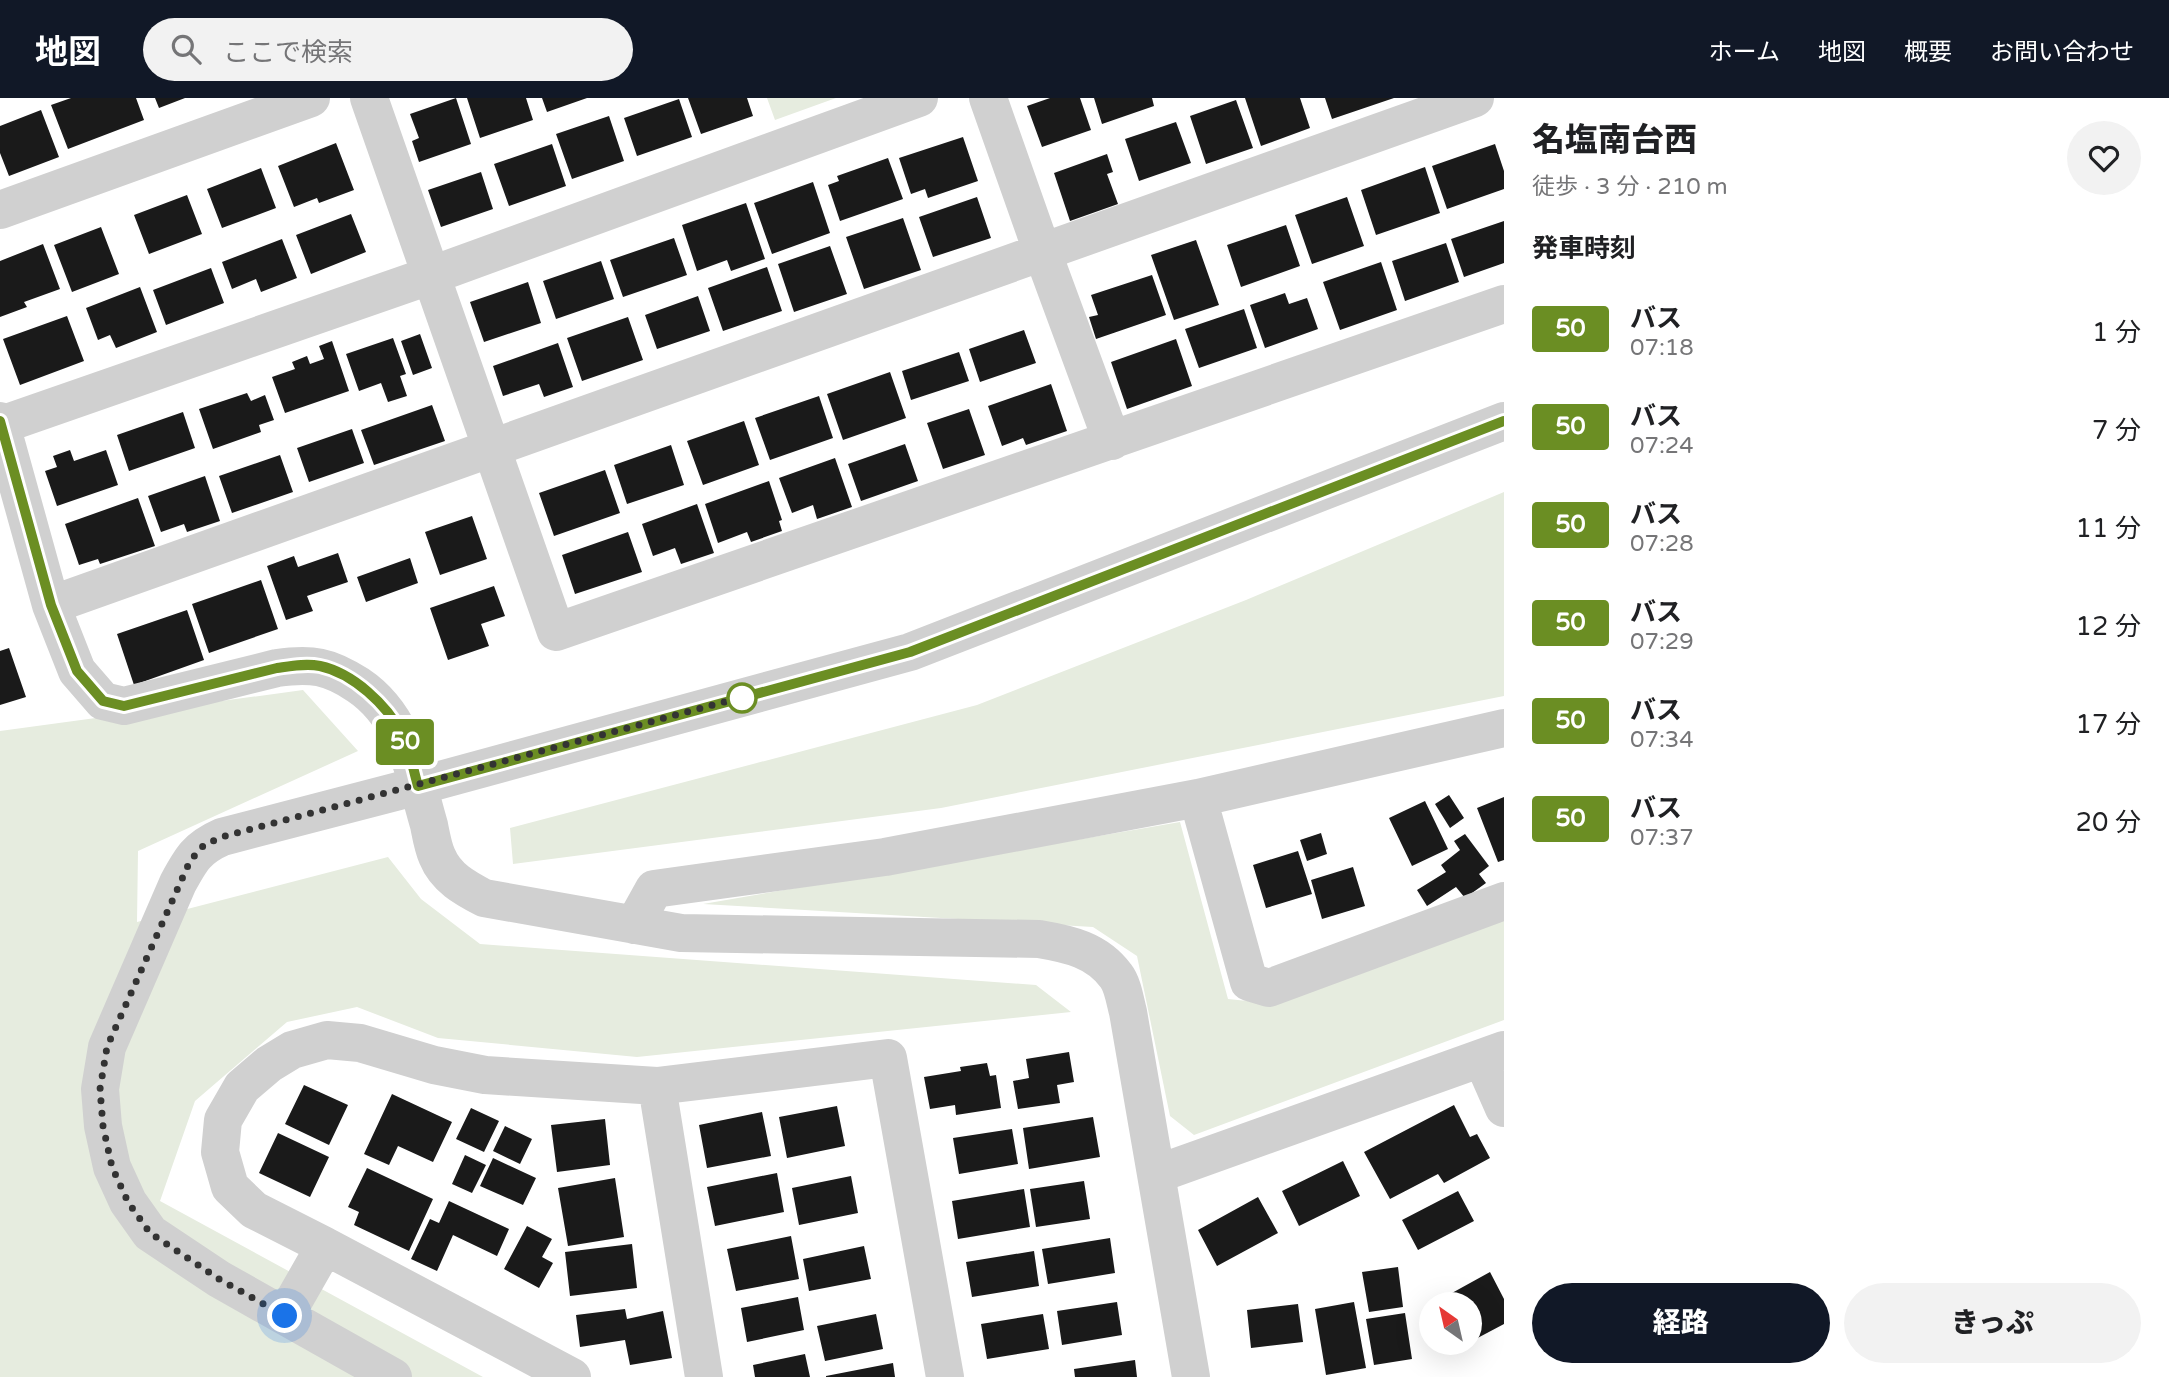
<!DOCTYPE html>
<html lang="ja">
<head>
<meta charset="utf-8">
<style>
	body { margin:0; font-family:"Varela Round","Noto Sans JP",sans-serif; background:#f2f2f2; color:#202124; height:100vh; display:flex; flex-direction:column; font-size:26px; white-space:nowrap }
	* { box-sizing:border-box; margin:0 }
	p { font-size:23px; color:#757577 }
	.icon { flex:none; width:38px; height:38px; fill:none; stroke:currentColor; stroke-width:2; stroke-linecap:round; stroke-linejoin:round }
	.map { position:relative; flex:1; overflow:hidden }
	.details { display:flex; flex-direction:column; background:#fff; width:665px }
	.details>* { flex:none }
	.badge { padding:0 14px; border-radius:5px; font-size:24px; line-height:46px }
	.needle { width:46px; rotate:326deg }
	.fabs { position:absolute; left:1419px; top:1194px; display:grid; gap:14px }
	.fabs a { display:grid; place-items:center; width:63px; height:63px; border-radius:50%; background:#fff; box-shadow:0 7px 28px #0002; font-size:35px }
	.you { position:absolute; width:35px; height:35px; margin:-18px; border:5px solid #fff; border-radius:50%; background:#1a73e8; box-shadow:0 0 0 10px #1a73e833 }
	.map>.badge { position:absolute; translate:-50% -50%; box-shadow:0 0 0 4px #fff }
	h2 { padding:0 28px; font-size:26px; line-height:63px }
	.round { display:grid; place-items:center; flex:none; width:74px; height:74px; border-radius:37px; background:#f2f2f2 }
	.head { display:flex; align-items:center; justify-content:space-between; height:119px; padding:0 28px }
	h1 { font-size:33px; font-weight:800; line-height:52px }
	.action { display:flex; gap:14px; margin-top:auto; padding:14px 28px }
	.action a { flex:1; height:80px; border-radius:42px; background:#111827; color:#fff; font-size:28px; font-weight:800; line-height:80px; text-align:center }
	.action a+a { background:#f2f2f2; color:#202124 }
	ul { padding:0; list-style:none }
	li { display:flex; align-items:center; gap:21px; height:98px; padding:0 28px }
	li div { flex:1 }
	li b { display:block; font-size:26px }
	li em { font-style:normal }
	li .badge { min-width:77px; font-weight:700; text-align:center }
	header { display:flex; align-items:center; gap:42px; box-sizing:border-box; height:98px; padding:0 35px; background:#111827; color:#fff }
	header strong { font-size:33px }
	nav { display:flex; gap:38px; margin-inline-start:auto; font-size:24px }
	.search { width:490px; height:63px; background:#f2f2f2; display:flex; align-items:center; gap:18px; box-sizing:border-box; padding:0 24px; border-radius:38px; color:#757577; font-size:26px }
	main { display:flex; flex:1; min-height:0 }
	.map>svg:first-child { display:block }
	.green { fill:#e6ecdf }
	.building { fill:#1a1a1a }
	.lines { fill:none; stroke-linecap:round; stroke-linejoin:round }
	.minor { stroke:#d0d0d0; stroke-width:38 }
	.line-casing { stroke:#fff; stroke-width:16 }
	.line { stroke:#6b8e23; stroke-width:10 }
	.walk { stroke:#333; stroke-width:7; stroke-dasharray:0 12.6 }
	.stop-dot { fill:#fff; stroke:#6b8e23; stroke-width:3.5 }
</style>
</head>
<body>
<header>
<strong>地図</strong>
<div class="search"><svg class="icon" aria-label="search" viewBox="0 0 24 24"><circle cx="10" cy="10" r="6"/><path d="M15 15l6 6"/></svg>ここで検索</div>
<nav><a>ホーム</a><a>地図</a><a>概要</a><a>お問い合わせ</a></nav>
</header>
<main>
<div class="map">
<svg width="1504" height="1279" viewBox="0 0 1504 1279">
	<rect width="100%" height="100%" fill="#fff"/>
	<path class="green" d="M767,0h69l-61,22z
		M1504,394v204l-563,112 -428,56 -3,-36 467,-123 269,-105z
		M303,592l55,61 -220,100 -1,71 251,-65 33,42 59,45 556,41 35,27 -434,45 -199,-19 -81,-31 -70,15 -92,79 -35,100 323,176h-483v-646z
		M1180,724l48,177 50,5 226,-84v100l-310,115 -24,-19 -33,-160 -44,-29 -390,-23z"/>
	<path class="building" d="M71,0h65l8,22 -76,29 -17,-44z
		M155,0h30l-26,10z
		M456,0l15,46 -52,18 -7,-21 7,-3 -9,-24z
		M467,0h59l7,22 -53,18z
		M542,0h45l-40,14z
		M688,0h59l6,18 -52,18z
		M1050,0h30l11,32 -49,17 -15,-41z
		M1094,0h58l2,8 -52,18z
		M1245,0h55l10,30 -49,18z
		M1325,0h69l-62,21z
		M679,1l13,38 -55,19 -13,-38z
		M1236,2l17,48 -47,16 -16,-48z
		M41,12l18,47 -50,19 -9,-23v-27z
		M609,18l15,45 -52,18 -16,-45z
		M1176,24l15,41 -52,18 -14,-42z
		M963,39l15,44 -50,17 -3,-9 -14,5 -12,-36z
		M336,45l18,47 -35,13 -2,-5 -23,9 -16,-41z
		M552,46l14,42 -57,20 -15,-42z
		M1495,46l9,27v18l-57,20 -15,-43z
		M1107,56l6,18 -6,2 11,30 -48,17 -16,-48z
		M888,60l15,41 -63,22 -12,-36 11,-4 -2,-5z
		M1425,69l15,46 -64,22 -15,-45z
		M261,70l15,40 -54,20 -15,-39z
		M481,74l12,37 -52,18 -13,-37z
		M813,84l17,51 -58,21 -18,-51z
		M187,97l15,39 -53,20 -15,-39z
		M977,99l14,41 -58,19 -14,-40z
		M1347,99l17,49 -52,18 -17,-49z
		M746,105l19,56 -34,12 -4,-11 -30,11 -15,-46z
		M351,116l15,38 -55,22 -15,-39z
		M903,120l18,52 -57,19 -18,-52z
		M1504,123v42l-40,14 -13,-38z
		M1286,127l14,41 -59,21 -14,-42z
		M101,129l18,47 -47,18 -18,-47z
		M674,140l13,37 -64,22 -13,-37z
		M282,141l15,39 -36,14 -5,-13 -24,10 -10,-27z
		M1196,142l23,65 -45,15 -23,-65z
		M1446,145l13,39 -54,19 -13,-40z
		M43,146l17,45 -36,13 3,5 -27,10v-56z
		M830,148l17,48 -53,18 -16,-48z
		M601,163l13,38 -58,20 -13,-38z
		M1381,164l16,48 -57,20 -17,-48z
		M767,169l15,44 -59,20 -15,-43z
		M211,170l13,35 -58,22 -13,-35z
		M1152,177l14,40 -70,24 -7,-22 9,-2 -7,-20z
		M528,184l13,41 -57,19 -14,-40z
		M140,189l17,45 -41,16 -6,-13 -12,5 -12,-32z
		M1285,195l4,11 18,-6 11,31 -53,19 -15,-43z
		M698,198l12,35 -53,18 -12,-34z
		M1244,211l13,39 -58,20 -14,-39z
		M67,218l17,45 -64,24 -17,-46z
		M628,219l15,43 -61,21 -15,-43z
		M1024,232l12,33 -56,19 -11,-33z
		M420,236l12,34 -19,7 -12,-34z
		M393,240l13,36 -6,2 7,20 -19,6 -7,-19 -22,8 -13,-37z
		M1176,241l16,47 -65,23 -16,-47z
		M332,243l17,50 -64,22 -13,-36 23,-8 -3,-7 15,-6 3,8 14,-5 -5,-13z
		M558,245l15,44 -29,10 -5,-13 -36,12 -10,-30z
		M959,254l10,29 -58,19 -9,-29z
		M890,274l16,46 -63,22 -16,-46z
		M1051,286l16,47 -41,14 -3,-7 -21,8 -14,-40z
		M247,295l4,8 14,-6 9,25 -15,5 2,7 -48,17 -14,-40z
		M819,298l14,42 -63,22 -15,-42z
		M432,307l13,36 -71,24 -13,-35z
		M969,311l16,46 -42,14 -16,-46z
		M183,314l12,36 -66,23 -12,-36z
		M744,323l15,44 -56,20 -16,-44z
		M352,331l12,34 -55,19 -12,-34z
		M905,346l13,37 -57,20 -13,-37z
		M671,347l13,40 -57,19 -13,-39z
		M70,352l4,11 32,-11 12,35 -61,21 -12,-35 12,-4 -4,-11z
		M280,357l13,37 -61,21 -13,-37z
		M835,360l17,49 -35,12 -4,-14 -21,8 -13,-35z
		M605,372l15,43 -66,23 -15,-43z
		M205,378l15,45 -33,11 -3,-8 -23,8 -13,-36z
		M769,383l13,39 -3,1 3,10 -31,11 -4,-10 -29,11 -13,-39z
		M138,400l17,48 -55,18 -2,-5 -19,6 -14,-41z
		M697,406l17,49 -33,11 -6,-16 -22,8 -11,-32z
		M472,418l15,43 -47,16 -15,-43z
		M628,434l14,40 -67,22 -13,-39z
		M338,455l10,29 -41,14 6,15 -27,9 -19,-54 27,-10 4,11z
		M410,460l8,25 -52,19 -9,-25z
		M261,482l17,49 -69,24 -17,-49z
		M494,488l11,30 -24,8 8,22 -41,14 -18,-52z
		M187,512l17,50 -70,25 -17,-51z
		M9,550l17,49 -26,8v-54z
		M1449,697l15,23 -14,10 -15,-24z
		M1504,699v63l-6,2 -21,-54z
		M1425,703l23,48 -36,17 -23,-48z
		M1321,735l6,21 -20,7 -7,-21z
		M1465,736l24,32 -10,8 7,9 -21,15 -9,-11 -29,19 -10,-16 29,-18 -5,-7 19,-15 -6,-9z
		M1298,753l14,43 -46,14 -13,-43z
		M1353,769l12,39 -43,13 -11,-39z
		M1069,954l5,30 -17,3 3,18 -42,6 -5,-28 16,-3 -3,-19z
		M987,965l3,13 6,-1 5,33 -45,7 -1,-10 -25,4 -6,-32 37,-6 -1,-4z
		M304,987l44,20 -19,40 -44,-21z
		M392,996l60,28 -19,40 -35,-16 -9,19 -25,-11z
		M1454,1007l16,32 7,-3 13,24 -46,25 -6,-9 -48,25 -26,-47z
		M837,1008l8,40 -58,12 -8,-41z
		M471,1010l28,13 -15,31 -28,-13z
		M762,1014l9,44 -64,12 -8,-43z
		M1093,1019l7,40 -71,12 -6,-41z
		M605,1021l5,46 -53,7 -6,-47z
		M505,1028l27,13 -12,25 -27,-13z
		M1012,1031l6,35 -59,10 -6,-36z
		M278,1035l51,24 -19,40 -51,-24z
		M465,1057l21,10 -14,28 -20,-9z
		M493,1060l43,20 -13,27 -43,-19z
		M1343,1063l17,35 -61,30 -17,-35z
		M367,1070l66,31 -24,52 -55,-26 5,-13 -11,-5z
		M777,1075l7,39 -69,14 -8,-39z
		M851,1078l7,37 -59,12 -7,-37z
		M615,1080l9,59 -56,9 -10,-58z
		M1084,1083l6,38 -54,8 -6,-38z
		M1024,1091l6,38 -72,12 -6,-38z
		M1458,1093l16,30 -56,29 -16,-30z
		M1258,1099l20,36 -61,33 -19,-36z
		M449,1103l60,28 -12,27 -44,-21 -16,36 -26,-12 19,-40 9,4z
		M527,1128l25,13 -10,18 11,6 -14,25 -35,-19z
		M791,1138l8,43 -63,12 -9,-42z
		M1110,1140l5,35 -67,11 -6,-35z
		M632,1146l5,44 -67,8 -5,-44z
		M864,1148l7,33 -62,12 -6,-32z
		M1034,1153l5,35 -67,11 -6,-35z
		M1398,1169l5,40 -34,5 -7,-40z
		M1490,1174l14,27v25l-34,18v-38h-38z
		M798,1199l6,33 -57,12 -6,-34z
		M1117,1204l5,33 -60,10 -5,-34z
		M1354,1204l12,66 -40,7 -11,-66z
		M1298,1206l5,38 -52,6 -4,-38z
		M625,1211l2,10 36,-8 9,47 -42,7 -5,-25 -45,7 -4,-32z
		M1405,1215l7,46 -38,6 -8,-46z
		M876,1216l7,35 -58,12 -8,-35z
		M1043,1216l6,35 -62,10 -6,-35z
		M1445,1244h24l-19,10z
		M805,1256l5,23h-55l-2,-12z
		M1135,1262l2,17h-62l-1,-8z
		M893,1265l2,14h-69v-1z"/>
	<g class="lines">
		<path class="minor" d="M369,0l187,534 948,-328
			M988,0l54,153 70,190
			M0,112l311,-112
			M0,323l51,184 26,66 26,30 21,5 153,-38c35,-5 52,-2 81,17 48,32 56,89 71,140 2,10 4,22 8,31 9,22 28,32 47,42l197,35 358,6c30,5 58,11 77,37 7,9 9,25 12,36l63,365
			M1,327l431,-150 487,-177
			M51,507l1424,-507
			M1198,700l51,184 20,6 235,-87
			M634,827l20,-36 231,-32 313,-59 306,-70
			M1482,960l22,50
			M657,988l47,291
			M1157,1076l347,-124
			M325,1148l-71,-36 -24,-23 -10,-35 3,-32 19,-33 27,-23 23,-14 35,-10 33,3 74,22 51,10 172,11 231,-28 57,319
			M285,1218l40,-70 247,131
			M393,1279l-174,-98 -69,-46 -22,-31 -16,-35 -9,-41 -3,-37 7,-42 71,-164c13,-24 19,-35 44,-46l196,-51 492,-134 594,-231"/>
	</g>
	<g class="lines">
		<g class="line-casing">
			<path id="line" d="M0,323l51,184 26,66 26,30 21,5 153,-38c14,-2 29,-5 43,-2 33,7 67,39 82,68 8,16 11,35 16,52l492,-134 594,-231"/>
		</g>
		<use href="#line" class="line"/>
		<path class="walk" d="M285,1218l-66,-37 -69,-46 -22,-31 -16,-35 -9,-41 -3,-37 7,-42 83,-186 14,-16 18,-8 532,-143 -12,4"/>
	</g>
	<circle class="stop-dot" cx="742" cy="600" r="14"/>
</svg>
<div class="fabs">
<a><svg class="needle" viewBox="-14 -14 28 28"><path d="M0-13l5 13h-10z" fill="#e53935"/><path d="M0 13l5-13h-10z" fill="#757577"/></svg></a>
</div>
<div class="you" style="left:285px;top:1218px"></div>
<b class="badge" style="left:405px;top:644px;background:#6b8e23;color:#fff">50</b>
</div>
<section class="details">
<div class="head"><div><h1>名塩南台西</h1><p>徒歩 · 3 分 · 210 m</p></div><a class="round"><svg class="icon" aria-label="heart" viewBox="0 0 24 24"><path d="M12 20l-8-8c-3-5 5-10 8-4 3-6 11-1 8 4z"/></svg></a></div>
<h2>発車時刻</h2>
<ul>
<li><span class="badge" style="background:#6b8e23;color:#fff">50</span><div><b>バス</b><p>07:18</p></div><em>1 分</em></li>
<li><span class="badge" style="background:#6b8e23;color:#fff">50</span><div><b>バス</b><p>07:24</p></div><em>7 分</em></li>
<li><span class="badge" style="background:#6b8e23;color:#fff">50</span><div><b>バス</b><p>07:28</p></div><em>11 分</em></li>
<li><span class="badge" style="background:#6b8e23;color:#fff">50</span><div><b>バス</b><p>07:29</p></div><em>12 分</em></li>
<li><span class="badge" style="background:#6b8e23;color:#fff">50</span><div><b>バス</b><p>07:34</p></div><em>17 分</em></li>
<li><span class="badge" style="background:#6b8e23;color:#fff">50</span><div><b>バス</b><p>07:37</p></div><em>20 分</em></li>
</ul>
<div class="action"><a>経路</a><a>きっぷ</a></div>
</section>
</main>
</body>
</html>
